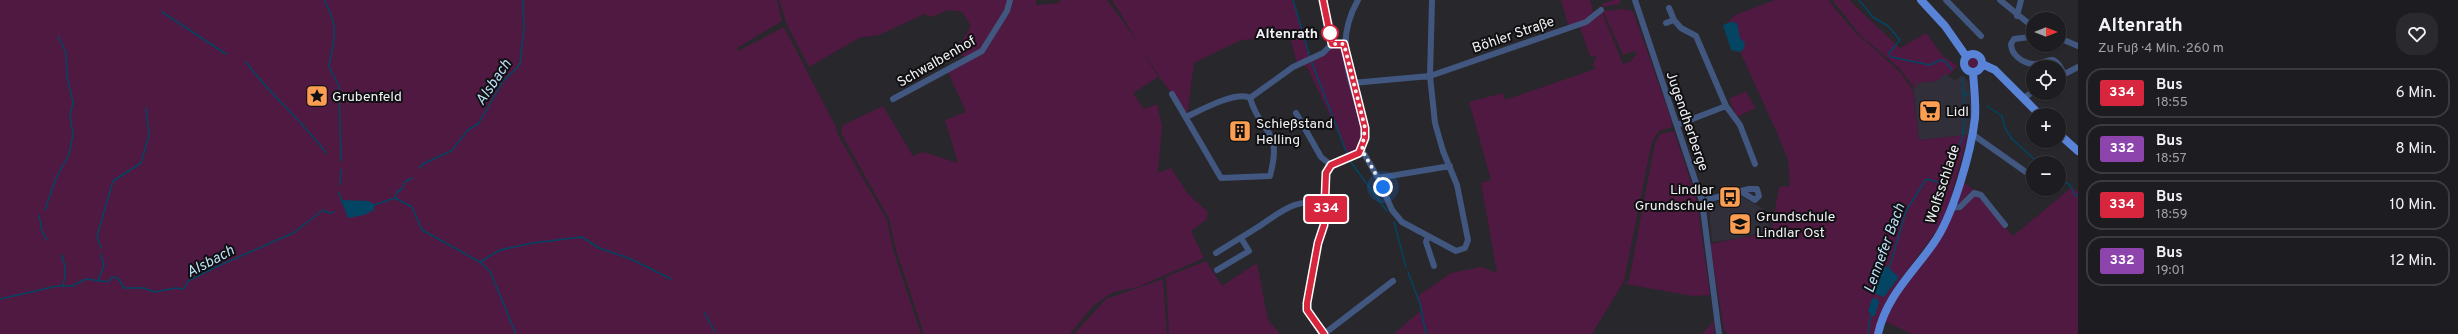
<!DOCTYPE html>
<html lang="de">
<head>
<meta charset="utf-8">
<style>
	body { margin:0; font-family:Overpass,sans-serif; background:#2a2a2e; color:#f1f3f6; height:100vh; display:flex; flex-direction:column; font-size:15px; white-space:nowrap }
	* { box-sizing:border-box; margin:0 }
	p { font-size:13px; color:#a0a2a5 }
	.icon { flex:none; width:22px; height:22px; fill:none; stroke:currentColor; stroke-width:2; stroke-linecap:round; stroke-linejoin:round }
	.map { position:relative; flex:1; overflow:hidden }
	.sheet { display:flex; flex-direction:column; background:#1d1d21; width:380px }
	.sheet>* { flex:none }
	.badge { padding:0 8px; border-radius:3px; font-size:14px; line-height:26px }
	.needle { width:26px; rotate:90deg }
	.fabs { position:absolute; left:2026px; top:12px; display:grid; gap:8px }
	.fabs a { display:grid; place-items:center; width:40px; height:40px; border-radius:50%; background:#1d1d21; box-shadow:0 1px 3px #0004,0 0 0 1px #3b3b3f; font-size:20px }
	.you { position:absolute; width:20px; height:20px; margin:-10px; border:3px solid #fff; border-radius:50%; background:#1a73e8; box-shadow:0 0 0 6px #1a73e833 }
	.map>.badge { position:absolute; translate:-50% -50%; box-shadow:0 0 0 2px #fff }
	.round { display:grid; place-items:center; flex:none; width:42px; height:42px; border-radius:16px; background:#2a2a2e }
	.overview { display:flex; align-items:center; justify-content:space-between; height:68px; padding:0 20px }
	h1 { font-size:19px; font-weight:700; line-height:30px }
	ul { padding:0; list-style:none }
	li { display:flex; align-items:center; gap:12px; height:50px; margin:0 8px 6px; padding:0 12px; border:2px solid #3b3b3f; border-radius:16px }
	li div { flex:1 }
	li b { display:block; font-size:15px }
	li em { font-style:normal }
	li .badge { min-width:44px; font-weight:700; text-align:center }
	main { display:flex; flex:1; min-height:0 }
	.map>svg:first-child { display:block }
	.built { fill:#302f3a }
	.green { fill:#4f1941 }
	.water { fill:#034563 }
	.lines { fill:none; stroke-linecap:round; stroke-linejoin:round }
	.stream { stroke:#034563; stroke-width:1.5 }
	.minor { stroke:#41577f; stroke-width:6 }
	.major { stroke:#5983d6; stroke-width:8 }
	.line-casing { stroke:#fff; stroke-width:9 }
	.line { stroke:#d7263d; stroke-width:6 }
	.walk { stroke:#f1f1f5; stroke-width:4; stroke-dasharray:0 7.2 }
	.stop-dot { fill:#fff; stroke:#d7263d; stroke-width:2 }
	.labels { text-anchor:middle; stroke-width:4; stroke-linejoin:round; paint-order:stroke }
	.stop-label { font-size:14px; font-weight:bold; fill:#f1f1f5; stroke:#101012; text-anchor:end }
	.street-label { font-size:14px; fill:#f1f1f5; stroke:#101012 }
	.poi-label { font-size:14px; fill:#f1f1f5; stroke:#101012; text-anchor:start }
	.water-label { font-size:15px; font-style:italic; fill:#badff7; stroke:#101012 }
</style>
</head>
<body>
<main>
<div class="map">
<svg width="2078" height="334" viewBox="0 0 2078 334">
	<rect width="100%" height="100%" fill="#27272c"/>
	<path class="built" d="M1946,73l8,7 7,-4 4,1 4,7 3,32 -4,19 -49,5 -6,-54 4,1v-4l20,-2z
		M1742,197l20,11 8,11 -2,11 -31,9 -25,3 -3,-31 2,-5 4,-3z"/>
	<path class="green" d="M0,0h777l5,21 -45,27 1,3 46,-24 52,100 1,6 50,87 6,30 28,84h-921z
		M779,0h230l-23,45 -18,12 -6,-1 -3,-10 12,-20 -9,-14 -14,-2 -17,7 -7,-3 -45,21 -20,3 -50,29 -22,-42z
		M1011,0h25v5l23,-2 1,-3h47l31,42 20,35 -25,16 11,16 13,-5 5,23 -4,46 13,-5 17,26 19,17v8l-16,12 13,27 -66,29 -24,5 -8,5 -12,8 -24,29h-146l-28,-84 -7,-31 -48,-86 2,-8 40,-19 30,50 10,-4 35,11 -13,-43 21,-8 -18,-40 35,-20z
		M1112,0h181l17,57 -13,6 -7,-26 -49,3 -47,23 -7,52 -27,-37z
		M1561,0h29l4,14 7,-4 22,54 8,-3 6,-7 -3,-3 -11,4 -20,-44 19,-2 11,2 38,108 1,8 -13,4 -7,11 -28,139 -32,53h-165l-9,-38 33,-23 30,-6 16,6 -16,-90 10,-3 -22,-78 34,-9 2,7 90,-31 -2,-4 3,-9h-6l-11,-32 -10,4z
		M1613,0h7v4l-18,3v-3z
		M1775,0h53l27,32 44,39 14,19 6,50 49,-5 -19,69 -9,22 -47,64 -9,16 -9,28h-147l-4,-4 -14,-86 61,-12 8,-45 11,-1 -2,-26 -10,-25 -51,-112 8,-8z
		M1832,0h17l51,48 26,-15 17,23 15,10 -9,9 -3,-2 -9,8 -20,2v4h-3l-15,-19 -38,-32z
		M1342,46l22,92 -4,11 -11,7 -42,-89 -5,-2 31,-18z
		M1968 63a5 5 0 1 1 10 0a5 5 0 1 1-10 0Z
		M1746,91l9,17 -18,9 -8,-18z
		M1674,131l23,70 13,94 -17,1 -68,-12 4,-4 26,-137 5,-9z
		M1962,182l16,10 -7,-1 -14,16z
		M2072,187l6,5v142h-166l-28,-13 5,-12 63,-97 7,-1 14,-16 7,3 33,38z
		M1206,261l16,25 35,-23 11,57 12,14h-111l-3,-57z
		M1163,279l4,55h-93l32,-35z
		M1420,311l6,23h-32z
		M1714,321v13h-12z"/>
	<path class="water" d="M1730,22l7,1 3,15 5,5 -1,6 -4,3 -9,-2 -8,-25z
		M341,200l27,1 6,3v6l-10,5 -16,3z
		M1886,266l13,11 -15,20 -11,-4 8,-26z
		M1877,298l2,4 -4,14h-3l-4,-5 4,-12z"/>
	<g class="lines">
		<path class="stream" d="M324,0c16,29 10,37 5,67l10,19 2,75
			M1293,0l17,57
			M1859,0l14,17 15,9 12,14 -11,13 2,4 39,8 10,-5 5,1 7,9
			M162,12l64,42
			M1311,60l36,94
			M246,62c24,33 56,58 80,91
			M1963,92l5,3
			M1987,106l15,10 3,12 7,11 23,21 7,3
			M1350,161l37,50
			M420,168l3,-4 28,-13 17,-21 11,-7 24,-42 13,-12 4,-6 4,-33 -1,-30
			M2059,178l11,7 5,10 3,1
			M340,185l1,-15
			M339,192l3,10
			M395,198l17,9 10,23 58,32 20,-12 33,-7 49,-6 17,11 32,11 40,20
			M374,205l21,-7 2,-6 5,-3 3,-7 7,-4
			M45,210l11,-32 13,-23 4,-21 -3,-18 3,-14 -6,-25 -1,-24 -8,-17
			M39,215l3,16 5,9
			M1394,222l12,45
			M101,248l-4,-12 16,-55 28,-18 8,-28 -3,-27
			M61,255c6,10 5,20 2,31
			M480,262l10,9 26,63
			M1889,269l17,-58 20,-32 16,4 9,-26 6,-4 6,-18 2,-25 -3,-32
			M1408,272l12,32 6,30
			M98,280l6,-14 -3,-12
			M0,299l57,-13h15l14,-7 22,3 4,-5 6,1 6,10h20l10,4 22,-4 8,1 4,-8 28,-14 77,-34 30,-23 6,3 5,-1
			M704,312l11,20
			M1868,334l3,-20"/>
		<path class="minor" d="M1323,0l9,44
			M1635,0l67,201 17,133
			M1946,0l35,36
			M2000,0l33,27
			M1669,8l5,12 7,8 15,8 30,70
			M2017,16l4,-16
			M1666,23l8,-3
			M2033,32l-3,5 -16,2 -3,5c0,11 12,19 22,20 16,1 19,-15 31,10
			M2059,38l19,8
			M2059,77l19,-10
			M1352,83l78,-7 156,-54 15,-12
			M1172,94l49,84 49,-2c13,-49 -9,-40 -20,-78
			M1250,98l43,-31 30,-14 9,-9
			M2023,98l10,-6
			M893,99l89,-48 25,-40 3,-11
			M1726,106l14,19 15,39
			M1296,113l25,44 10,8
			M1186,117c13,-6 51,-27 64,-19
			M1677,125l49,-19
			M1972,134l61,43
			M1362,150l16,28 14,32 10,12 54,29 9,-3 3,-8 -11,-55 -14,-34 -8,-28 -5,-47 2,-76
			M1378,178l72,-12
			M1702,201l47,-12h8l2,7 -4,4 -15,-9
			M1951,208l9,-1 14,-14 7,2 24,30
			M1428,236l-2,6 8,24
			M1216,253c14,-9 28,-17 42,-26 20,-13 43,-34 68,-20
			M1217,270l32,-19 -8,-13
			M1324,334l-17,-24v-7l11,-60 6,-18 2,-52 5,-8 28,-12 6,-15v-10c-13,-46 -33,-83 -7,-128
			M1324,334l69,-53"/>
		<path class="major" d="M1921,0l24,26 21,30
			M1964 63a9 9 0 1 1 18 0a9 9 0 1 1-18 0Z
			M1982,64l13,6 45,45
			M2059,134l19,17
			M1878,334c8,-37 34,-60 55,-90 20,-27 38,-92 42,-126 1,-15 -1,-31 -2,-46"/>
	</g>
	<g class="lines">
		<g class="line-casing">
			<path id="line" d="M1323,0l9,44h12l21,84v10l-6,15 -28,12 -5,8 -2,52 -6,18 -11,60v7l17,24"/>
		</g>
		<use href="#line" class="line"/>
		<path class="walk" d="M1330,33l2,11h12l21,84 -3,22 21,37"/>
	</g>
	<defs>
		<g id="sight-square" transform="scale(1.15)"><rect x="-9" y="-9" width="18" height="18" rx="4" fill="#fc9e52" stroke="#101012"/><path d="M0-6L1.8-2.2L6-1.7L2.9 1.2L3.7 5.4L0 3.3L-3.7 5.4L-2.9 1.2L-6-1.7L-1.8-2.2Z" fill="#111"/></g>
		<g id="supermarket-square" transform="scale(1.15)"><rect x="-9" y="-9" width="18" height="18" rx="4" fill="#fc9e52" stroke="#101012"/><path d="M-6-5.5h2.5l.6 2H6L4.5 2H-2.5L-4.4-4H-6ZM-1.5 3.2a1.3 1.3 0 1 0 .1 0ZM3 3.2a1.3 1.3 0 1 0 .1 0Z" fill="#111"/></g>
		<g id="building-square" transform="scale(1.15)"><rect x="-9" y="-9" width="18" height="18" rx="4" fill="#fc9e52" stroke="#101012"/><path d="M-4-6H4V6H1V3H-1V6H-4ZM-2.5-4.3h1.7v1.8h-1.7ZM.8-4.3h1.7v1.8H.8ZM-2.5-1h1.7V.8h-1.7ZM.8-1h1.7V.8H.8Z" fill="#111"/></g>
		<g id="bus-square" transform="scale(1.15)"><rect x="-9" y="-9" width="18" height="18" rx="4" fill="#fc9e52" stroke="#101012"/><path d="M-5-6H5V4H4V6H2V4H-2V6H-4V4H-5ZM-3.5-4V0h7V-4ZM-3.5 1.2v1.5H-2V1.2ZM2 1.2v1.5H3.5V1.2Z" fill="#111"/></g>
		<g id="school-square" transform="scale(1.15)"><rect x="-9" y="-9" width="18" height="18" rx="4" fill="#fc9e52" stroke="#101012"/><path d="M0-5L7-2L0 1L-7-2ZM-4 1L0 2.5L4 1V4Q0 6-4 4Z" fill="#111"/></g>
	</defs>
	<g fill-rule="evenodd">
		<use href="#sight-square" x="317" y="96"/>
		<use href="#supermarket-square" x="1930" y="111"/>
		<use href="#building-square" x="1240" y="131"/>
		<use href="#bus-square" x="1730" y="197"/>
		<use href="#school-square" x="1740" y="224"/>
	</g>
	<circle class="stop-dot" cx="1330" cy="33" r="8"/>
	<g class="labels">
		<g class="stop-label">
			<text x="1318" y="38">Altenrath</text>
		</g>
		<g class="street-label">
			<text transform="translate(1513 34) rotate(-19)" y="5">Böhler Straße</text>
			<text transform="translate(936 61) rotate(-30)" y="5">Schwalbenhof</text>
			<text transform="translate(1688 121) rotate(71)" y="5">Jugendherberge</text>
			<text transform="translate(1942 184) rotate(-72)" y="5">Wolfsschlade</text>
		</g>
		<g class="poi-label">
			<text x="332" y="101">Grubenfeld</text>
			<text x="1946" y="116">Lidl</text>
			<text x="1256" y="128">Schießstand<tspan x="1256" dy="16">Helling</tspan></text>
			<text x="1714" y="194" text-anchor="end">Lindlar<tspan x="1714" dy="16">Grundschule</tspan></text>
			<text x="1756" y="221">Grundschule<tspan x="1756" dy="16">Lindlar Ost</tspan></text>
		</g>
		<g class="water-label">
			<text transform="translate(493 82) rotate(-56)" y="5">Alsbach</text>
			<text transform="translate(1884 248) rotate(-70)" y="5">Lennefer Bach</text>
			<text transform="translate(210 261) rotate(-28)" y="5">Alsbach</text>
		</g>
	</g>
</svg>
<div class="fabs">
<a><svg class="needle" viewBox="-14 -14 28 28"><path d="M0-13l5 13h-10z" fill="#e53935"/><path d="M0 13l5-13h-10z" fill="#a0a2a5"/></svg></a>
<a><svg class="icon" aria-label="locate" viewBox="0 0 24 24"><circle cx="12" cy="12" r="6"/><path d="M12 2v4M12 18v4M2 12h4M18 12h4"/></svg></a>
<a>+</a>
<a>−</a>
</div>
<div class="you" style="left:1383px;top:187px"></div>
<b class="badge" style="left:1326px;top:209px;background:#d7263d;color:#fff">334</b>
</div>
<section class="sheet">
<div class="overview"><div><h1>Altenrath</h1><p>Zu Fuß · 4 Min. · 260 m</p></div><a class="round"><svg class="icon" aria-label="heart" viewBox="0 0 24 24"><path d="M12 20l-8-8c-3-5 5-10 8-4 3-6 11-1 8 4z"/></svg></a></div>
<ul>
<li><span class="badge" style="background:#d7263d;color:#fff">334</span><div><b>Bus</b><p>18:55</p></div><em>6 Min.</em></li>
<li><span class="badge" style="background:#8e44ad;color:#fff">332</span><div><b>Bus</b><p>18:57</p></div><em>8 Min.</em></li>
<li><span class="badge" style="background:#d7263d;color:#fff">334</span><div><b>Bus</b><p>18:59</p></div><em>10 Min.</em></li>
<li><span class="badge" style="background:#8e44ad;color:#fff">332</span><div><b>Bus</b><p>19:01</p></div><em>12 Min.</em></li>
</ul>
</section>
</main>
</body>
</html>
